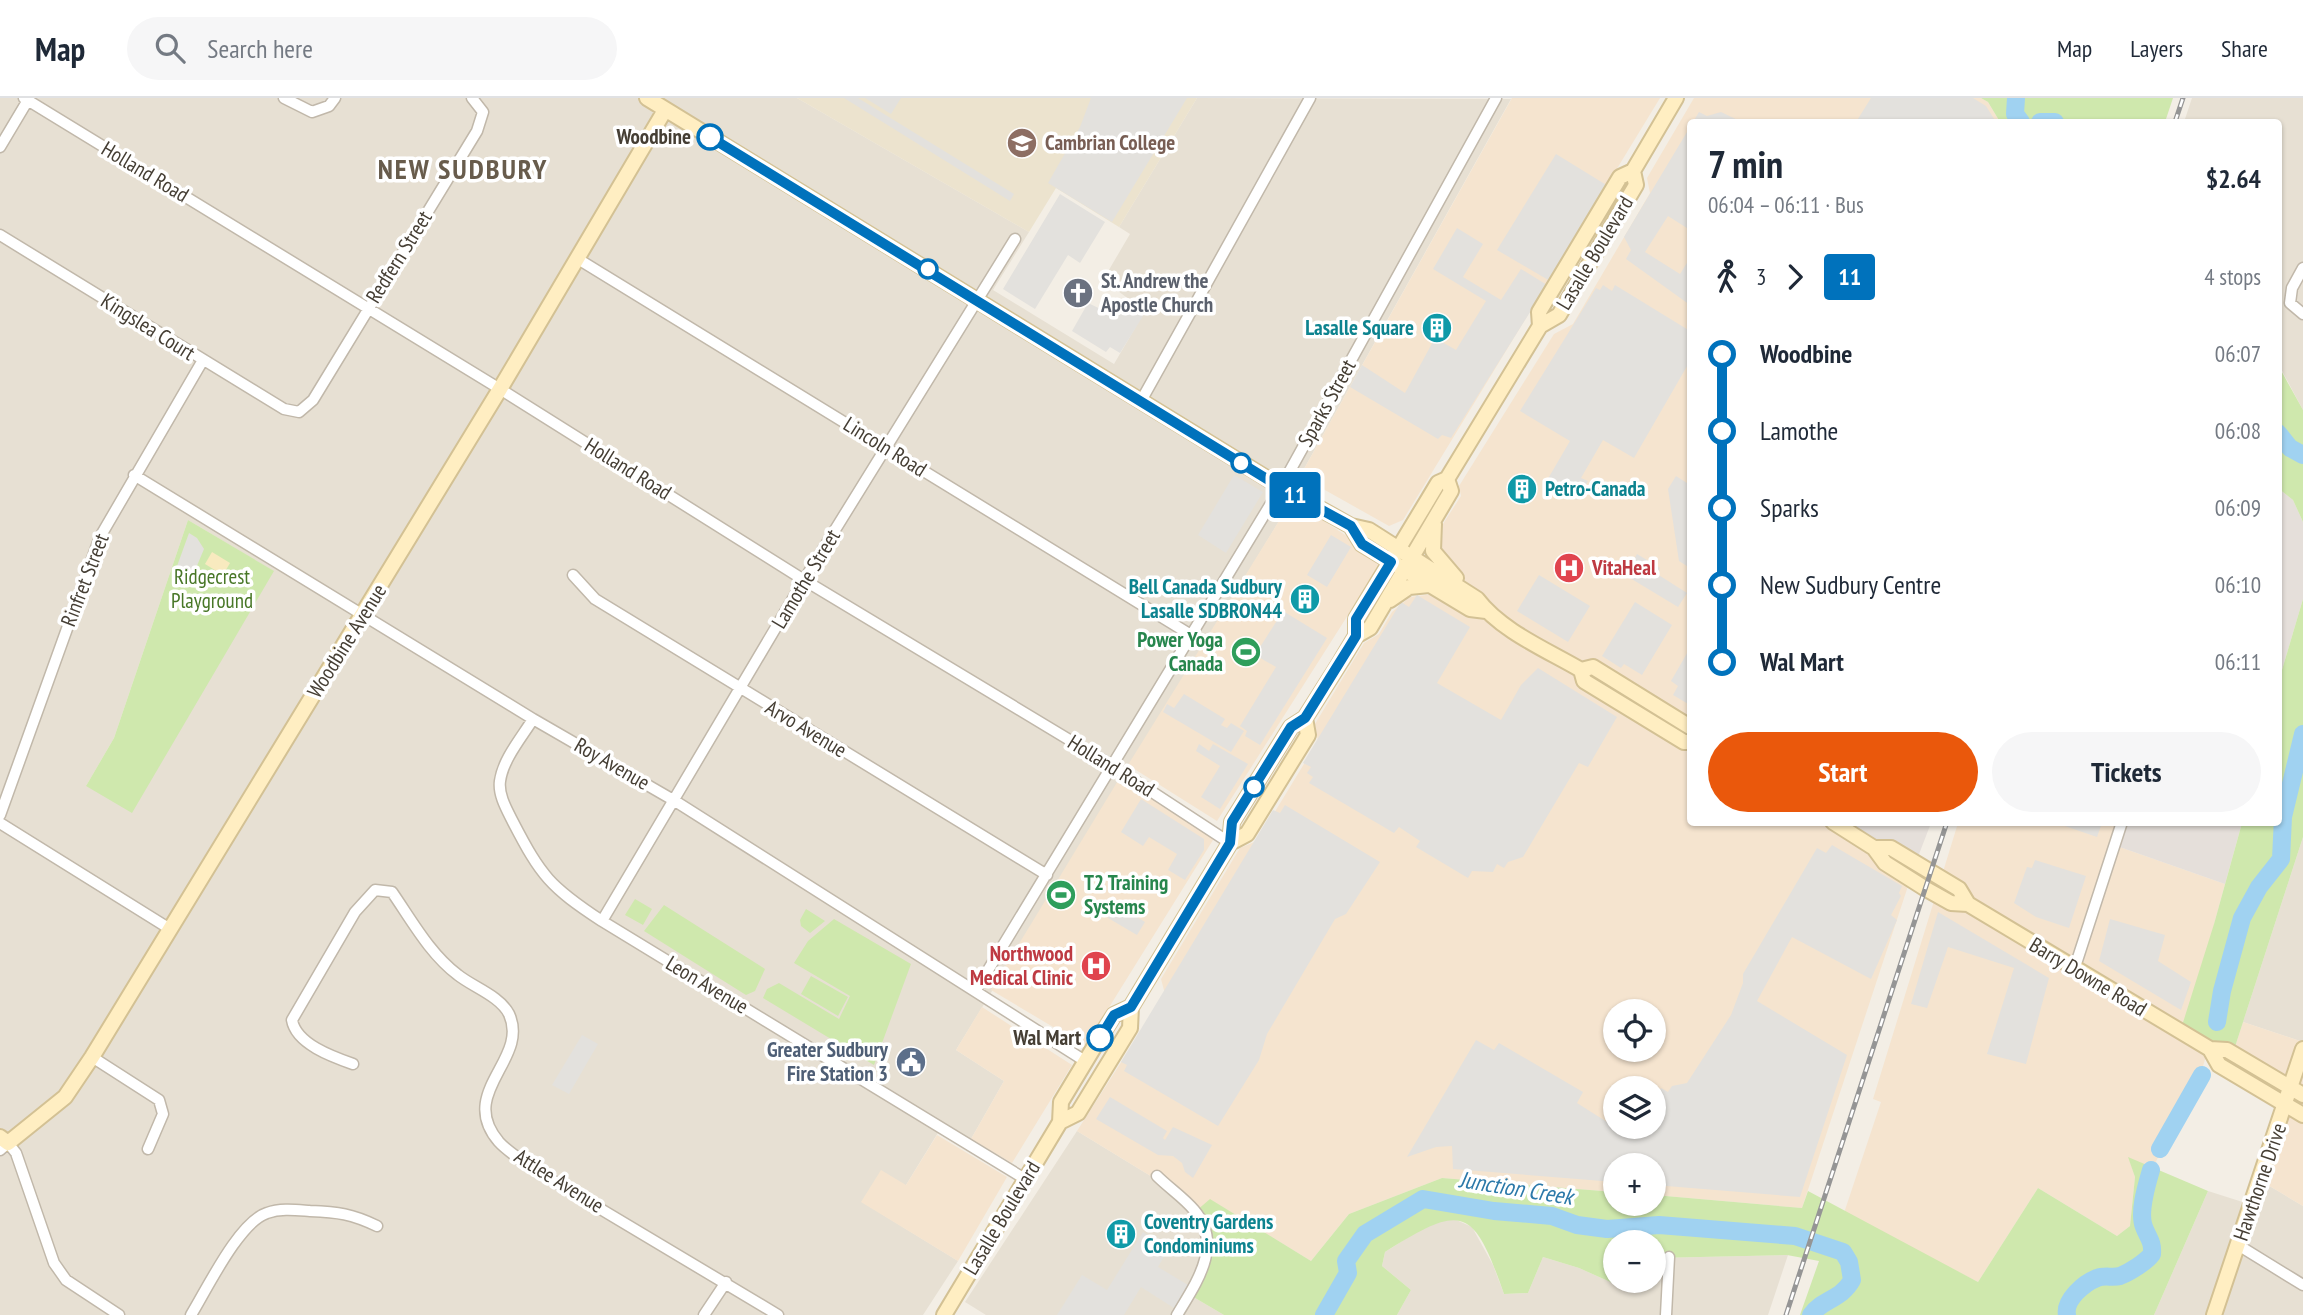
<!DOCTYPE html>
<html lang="en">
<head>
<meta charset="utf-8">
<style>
	body { margin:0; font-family:"PT Sans Narrow",sans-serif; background:#f6f6f7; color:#1f2937; height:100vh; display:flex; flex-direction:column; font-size:26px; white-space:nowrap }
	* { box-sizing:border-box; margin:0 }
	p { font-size:23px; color:#747a83 }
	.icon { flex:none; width:38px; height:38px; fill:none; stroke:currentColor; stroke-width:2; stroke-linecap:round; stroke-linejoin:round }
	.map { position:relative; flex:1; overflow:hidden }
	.side { position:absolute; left:1687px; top:21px; width:595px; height:707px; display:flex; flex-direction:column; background:#fff; border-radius:7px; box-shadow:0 2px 5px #0004 }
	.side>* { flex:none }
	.badge { padding:0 14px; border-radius:5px; font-size:24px; line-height:46px }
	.buttons { position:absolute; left:1603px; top:901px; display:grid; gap:14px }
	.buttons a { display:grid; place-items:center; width:63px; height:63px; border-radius:50%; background:#fff; box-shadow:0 2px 5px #0004; font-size:35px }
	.map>.badge { position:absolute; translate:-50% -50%; box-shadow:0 0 0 4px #fff }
	.legs { display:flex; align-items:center; gap:10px; height:77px; padding:0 21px; font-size:23px }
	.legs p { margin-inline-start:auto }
	.overview { display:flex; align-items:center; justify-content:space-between; height:119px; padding:0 21px }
	h1 { font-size:38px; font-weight:700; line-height:52px }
	.primary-button { display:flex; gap:14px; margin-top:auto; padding:14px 21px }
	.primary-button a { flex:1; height:80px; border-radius:42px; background:#ea580c; color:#fff; font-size:28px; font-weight:700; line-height:80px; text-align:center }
	.primary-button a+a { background:#f6f6f7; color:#1f2937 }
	ul { padding:0 21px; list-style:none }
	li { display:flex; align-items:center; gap:24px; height:77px; font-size:26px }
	li i { display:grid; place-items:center; width:10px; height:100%; margin:0 9px; background:currentColor }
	li i::after { content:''; width:18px; height:18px; margin:-9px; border:5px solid; border-radius:50%; background:#fff }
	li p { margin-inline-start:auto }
	li:first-child i { background:linear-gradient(#0000 50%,currentColor 0) }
	li:last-child i { background:linear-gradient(currentColor 50%,#0000 0) }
	header { display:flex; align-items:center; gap:42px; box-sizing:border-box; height:98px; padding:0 35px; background:#fff; border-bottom:2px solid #e0e1e3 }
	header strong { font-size:33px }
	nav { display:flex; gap:38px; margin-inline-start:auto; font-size:24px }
	.search { width:490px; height:63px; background:#f6f6f7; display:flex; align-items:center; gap:18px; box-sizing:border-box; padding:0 24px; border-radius:38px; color:#747a83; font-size:26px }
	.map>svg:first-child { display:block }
	.residential { fill:#e7e0d3; fill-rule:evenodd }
	.commercial { fill:#f5e4cf; fill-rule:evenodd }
	.industrial { fill:#e5dfda }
	.education { fill:#ece3ce }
	.green { fill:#cfe8ad }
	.sand { fill:#f8eabf }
	.parking { fill:#e3e1dd }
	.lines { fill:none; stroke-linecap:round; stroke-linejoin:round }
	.river { stroke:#a0d2f1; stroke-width:18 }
	.street-casing { stroke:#c1b8aa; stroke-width:13 }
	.secondary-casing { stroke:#d3c194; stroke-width:18 }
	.street { stroke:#fff; stroke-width:10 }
	.secondary { stroke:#ffeec2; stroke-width:14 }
	.rail-casing { stroke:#959595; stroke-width:5 }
	.rail { stroke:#fff; stroke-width:2.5; stroke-dasharray:8; stroke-linecap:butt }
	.line-1-casing { stroke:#fff; stroke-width:16 }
	.line-1 { stroke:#0072bc; stroke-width:10 }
	.stop-1-dot { fill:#fff; stroke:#0072bc; stroke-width:3.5 }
	.labels { text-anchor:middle; stroke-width:7; stroke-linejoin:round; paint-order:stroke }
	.stop-label { font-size:21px; font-weight:bold; fill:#453e34; stroke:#fff; text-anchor:end }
	.education-label { font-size:21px; font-weight:bold; fill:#785e54; stroke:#fff; text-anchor:start }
	.street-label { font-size:21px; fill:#453e34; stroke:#fff }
	.worship-label { font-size:21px; font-weight:bold; fill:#5b616d; stroke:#fff; text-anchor:start }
	.culture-label { font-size:21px; font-weight:bold; fill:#0d838f; stroke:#fff; text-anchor:end }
	.health-label { font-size:21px; font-weight:bold; fill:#be3a42; stroke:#fff; text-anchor:start }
	.park-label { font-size:21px; fill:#487727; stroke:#fff }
	.leisure-label { font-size:21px; font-weight:bold; fill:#27864d; stroke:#fff; text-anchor:end }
	.service-label { font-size:21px; font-weight:bold; fill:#4e5e75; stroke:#fff; text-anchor:end }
	.water-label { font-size:23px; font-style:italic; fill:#2c79a9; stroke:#fff }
	.district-label { font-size:28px; font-weight:bold; letter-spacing:2px; fill:#685c4c; stroke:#fff }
</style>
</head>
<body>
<header>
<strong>Map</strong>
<div class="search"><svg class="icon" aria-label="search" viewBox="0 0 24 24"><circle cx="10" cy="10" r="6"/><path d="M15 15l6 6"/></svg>Search here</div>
<nav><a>Map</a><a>Layers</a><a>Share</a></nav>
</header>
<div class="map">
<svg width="2303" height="1217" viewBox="0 0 2303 1217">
	<rect width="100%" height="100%" fill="#f3eee5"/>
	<path class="residential" d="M0,0h797l232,134 -36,58 121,74 31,-53 -42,-31 27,-46 -11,-7 78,-129 314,1 -211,377 -8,24 -336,550 48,31 -33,58 -27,-16 -38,62 -44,17 96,59 -35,54h-923zM188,422l85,51 -187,215 28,-48z
		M2192,0h111v312l-24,-45 -1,-243h-94z
		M2303,739v205l-60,-20z
		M1077,1033l90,55 29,25 12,36 -18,48 34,20h-238l-21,-13z
		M2261,1083l42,25v109h-149l54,-124 44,14z
		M1452,1120l20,9 21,38 11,29 24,-1 15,-36 36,11 47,21 5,-8h23v-23l134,-3 -20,60h-371l14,-25 -29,-24 3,-14 46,-29z"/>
	<path class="commercial" d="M1512,0h148l-257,422 -14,6 -89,-50z
		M1694,0h287l7,4 12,20h-310v700l141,1 79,57 -108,328 -148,-13v-29h-39v26l-173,-14 -93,36 -38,47 -100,-61 -15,11 -29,-25 -90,-55 88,-137 -4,-15 79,-131 17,-7 61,-100 -3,-17 49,-81 15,-9 13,-22 18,-15 32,-4 7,-24 -8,-12 2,-33 18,-28 -2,-10 95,-152 19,-10 77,-131 -3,-15zM1615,914h39v38h-39zM1615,990h39v39h-39z
		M1292,402l91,60 -166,261 -89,-56z
		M1119,681l91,54 3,7 -128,206 -94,-56z
		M1958,725h163l-7,22 111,39 -11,40 -6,125 -13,45 -18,23 -25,53 -23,-12 6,19 -5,49 -13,10 -79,-48 -60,94 -134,-69 37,-111 -8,-3z
		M982,909l90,58 -60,98 -41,-24 33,-58 -48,-31z
		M2243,924l60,20v52l-70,-41z
		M2286,1008l17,10v90l-42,-25z
		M937,1037l70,42 -49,84 -97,-59 20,-32 25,15z"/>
	<path class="industrial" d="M2279,391l14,11 10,22v77l-24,81z
		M1831,725h100l-15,39 -43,-14z
		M2121,725h121l-17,61 -111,-39z"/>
	<path class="education" d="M797,0h400l-78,129 -63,-39 -27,44z"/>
	<path class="green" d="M1981,0h192l-8,24h-165l-12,-20z
		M2278,267l25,45v112l-10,-22 -14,-11z
		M188,422l86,51 -142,242 -46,-27 28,-48z
		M2303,501v238l-70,216 -53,-21 34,-108 28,-101 36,-1 1,-142z
		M635,801l17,10 -9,16 -18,-10z
		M664,807l101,64 -10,22 -9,4 -102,-64z
		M806,811l19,12 -15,12 -9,-7 -1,-6z
		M834,821l77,45 -37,101 -111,-67 4,-9 12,-6 60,36 11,-23 -56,-33 14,-22z
		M811,878l37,21 -10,19 -37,-22z
		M2128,1059l80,34 -54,124h-354l19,-54 -32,-6 -133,3v-16h-39v39h16l-5,8 -47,-21 -36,-11 -15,36 -24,1c-31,-89 -42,-90 -119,-42l-3,14 29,24 -14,25h-173l-34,-20 18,-36 -12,-48 14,-12 101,62 38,-47 93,-36 173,14v12h39v-9l148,13 6,-17 170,91 60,-94 79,48 13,-10 5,-49z"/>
	<path class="sand" d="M212,454l18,11 -7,12 -18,-11z"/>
	<path class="parking" d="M844,0h14l156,96 -4,7z
		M865,0h36l-10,16z
		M1091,0h96l-75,124 -64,-39 32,-56z
		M1871,0h102l13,8 10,16h-140z
		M1699,14l8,4 14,-4 21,10h-49z
		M1690,29v103l-22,-14 -23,36 35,22 10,-16v47l-64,-46 5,-9 -7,-13z
		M1556,56l52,32 -58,95 -53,-31z
		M1060,96l45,28 -25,41 -12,-8 -33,54 -32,-20z
		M1457,130l26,16 -20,33 38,23 20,-31 26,16 -96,153 -9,-3 -4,4 -88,-52 12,-22 43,28 30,-55 21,12 30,-49 -53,-32z
		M1603,187l9,6 3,-6 75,46v30l-56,97 -31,-18 -22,38 7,3 -11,19 -31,-18 24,-41 -50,-30 76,-123 4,2z
		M1119,203l24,15 -23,37 -10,-6 -4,5 -34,-21 16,-28 23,11z
		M1234,377l29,17 -37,61 -28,-18z
		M1676,378l14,9v83l-11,-7 -11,-72z
		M189,435l8,5 7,11 -13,31 -8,4 -11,-4z
		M1331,437l20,12 -24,40 -20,-12z
		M1637,456l23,14 -3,6 30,19 -9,14 -53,-32z
		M1539,477l51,31 -22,36 -51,-31z
		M1417,497l53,32 -33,56 64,37 20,-35 17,-17 79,49 -29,50 -9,-4 -56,94 -15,5 -4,6 -7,-4 -4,8 -21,-1 -4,7 -52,-31 4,-6 -21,-14 -5,6 -85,-50 4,-6 -6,-4 4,-6 -8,-4 98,-161 8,5z
		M1635,504l37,23 -30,50 -18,-11 -3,4 -19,-12z
		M1283,513l44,27 -67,107 -15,-9 2,-5 -7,-5 36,-59 -21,-12z
		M1690,550v57l-17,-10 5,-9 -7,-5z
		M1184,596l41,25 -4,6 6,3 4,-5 13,8 -13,21 -68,-40 4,-8 7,4z
		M1199,646l10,7 4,-7 35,20 -28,45 -19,-12 19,-31 -24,-15z
		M1141,701l63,40v11l-19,30 -17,-10 9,-16 -28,-17 -6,9 -22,-14z
		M1285,707l95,57 -34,52 -11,5 -68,115 -8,26 -41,66 -94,-55 3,-6 -6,-3 152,-252 7,3z
		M2056,725h46l-5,14z
		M1832,747l70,41 -3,7 2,3 -10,19 6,5 -26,59 -79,-42 -35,64 90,54 -47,142 -146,-12v-19h-39v16l-162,-13 -1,-23 -16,1 -29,10 69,-117 18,10 5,-7 84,49 -6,11 38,24 15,5 3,-5h21v-34l3,2 4,-7 7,4 4,-6 15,-3 44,-68 12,-32v-9l74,-126 9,5z
		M2035,762l51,16 -17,52 -33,-11 -22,-14 13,-36 5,1z
		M1116,806l29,18 -8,13 -29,-17z
		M1938,814l111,66 -23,86 -39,-10 27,-86 -66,-21 -21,61 -16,-4z
		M2110,821l55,16 -7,26 33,21 -10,28 -82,-49z
		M582,937l16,9 -29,50 -17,-9z
		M1110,999l57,34 -4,7 2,2 8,-13 39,18 -19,33 -8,-6 -3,-9 -9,-7 -15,-1 -62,-36z
		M1143,1134l26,16 -11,19 30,18 -14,23 -33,-21 -17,28h-67l25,-40 25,15z"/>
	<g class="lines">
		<path class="river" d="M2016,0l-1,16 6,8
			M2040,24h15
			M2278,335l12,15 13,7
			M2217,924l5,-31 20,-73 17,-31 22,-28 2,-42 20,-83
			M2160,1051l42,-74
			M1324,1217l24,-42 -2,-12 19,-27 58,-35 71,12 58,5 25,9 30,4 52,-4 136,11 48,16 6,10 3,18c-11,20 -30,19 -41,35
			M2067,1217c-3,-15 17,-32 30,-37 7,-3 16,0 23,-2 10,-4 26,-14 32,-22 1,-13 -4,-16 -8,-27 -6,-15 3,-43 7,-57"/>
		<g class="street-casing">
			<path id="street" d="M24,0l476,291 304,191 307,185 119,78
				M284,0l28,14 17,-6 6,-8
				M0,49l28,-47
				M0,137l284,174 15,3 14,-12 164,-269 6,-19 -11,-14
				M578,161l613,376
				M2303,170l-11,20 -2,15 13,11
				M1141,303l169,-303
				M134,377l399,244 142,82 410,260
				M573,477l22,24 452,276
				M533,621c-11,18 -30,40 -33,62 -2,14 7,29 13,41 28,54 37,65 89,99l423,258
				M0,717l100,-278 103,-177
				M0,725l170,106
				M602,823l202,-341 211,-341
				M2074,872l48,-148
				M976,892l305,-503 215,-389
				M92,959l67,43 4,14 -15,35
				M353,966c-20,-7 -57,-20 -61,-44l63,-108 20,-22 17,2c20,29 38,62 66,83 15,12 42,21 51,39 21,46 -53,78 -10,128 9,10 23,18 33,26l246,147
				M0,1052l8,-7 8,10 38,110 12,17 53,35
				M1157,1078c12,12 26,21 37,34 30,35 2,73 -17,105
				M2238,1147l65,40
				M191,1217c16,-26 48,-93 76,-102 14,-5 29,-3 43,-2 28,1 42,3 67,15
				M704,1217l22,-33
				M1666,1217l3,-58"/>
		</g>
		<g class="secondary-casing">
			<path id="secondary" d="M647,0l634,389 70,39 18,4 108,69c24,32 70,51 104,71l12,-3 97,60
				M1540,228l-1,-14 81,-135 13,-6 43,-73
				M1434,426l-1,27 23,27
				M1351,428l11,18 108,65 16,2
				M1390,502l19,-13 20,-2
				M1356,538l14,-8 81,-137 -4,-12
				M1581,572l3,11 100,61h6
				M1833,724l41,26 11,15 41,26 25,14 17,1
				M1230,745l17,-9 61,-99 -3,-17
				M1874,750h17l68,41 9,15 242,145 9,16 84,50
				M2210,951l17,1 76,45
				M1060,1024l18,-9 22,-36 30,-49 1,-21 99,-164 2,-21 59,-95 14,-9 36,-57 15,-25v-17l73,-121 9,-15 9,-4 93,-153 19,-11 77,-130 -3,-14
				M0,1039l8,6 57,-46 27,-40 408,-668 165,-279
				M944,1217l116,-193 1,-20 41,-68 12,-19 17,-8
				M2214,1217l89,-266"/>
		</g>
		<use href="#street" class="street"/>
		<use href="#secondary" class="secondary"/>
		<g class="rail-casing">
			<path id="rail" d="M2175,24l8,-24
				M1786,1217l161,-493"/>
		</g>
		<use href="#rail" class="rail"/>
	</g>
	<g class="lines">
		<g class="line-1-casing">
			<path id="line-1" d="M710,39l570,350 71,39 11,18 29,18 -35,57v17l-8,13 -43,69 -14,9 -59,95 -2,21 -99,164 -17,8 -14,23"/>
		</g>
		<use href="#line-1" class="line-1"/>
	</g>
	<defs>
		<g id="university-disc" transform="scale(1.575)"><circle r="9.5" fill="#8d6e63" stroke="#fff"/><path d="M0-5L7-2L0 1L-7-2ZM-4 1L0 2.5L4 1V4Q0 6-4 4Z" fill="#fff"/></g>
		<g id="church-disc" transform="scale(1.575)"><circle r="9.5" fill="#6b7280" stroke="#fff"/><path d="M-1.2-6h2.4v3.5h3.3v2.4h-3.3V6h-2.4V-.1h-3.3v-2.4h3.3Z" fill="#fff"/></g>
		<g id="building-disc" transform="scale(1.575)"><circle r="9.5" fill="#0f9aa8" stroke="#fff"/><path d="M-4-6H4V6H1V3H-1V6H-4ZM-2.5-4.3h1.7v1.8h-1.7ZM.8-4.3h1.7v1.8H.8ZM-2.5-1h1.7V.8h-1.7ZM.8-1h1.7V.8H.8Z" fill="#fff"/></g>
		<g id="hospital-disc" transform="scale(1.575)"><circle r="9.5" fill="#e0444e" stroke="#fff"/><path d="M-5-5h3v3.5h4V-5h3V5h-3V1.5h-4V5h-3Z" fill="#fff"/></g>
		<g id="stadium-disc" transform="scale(1.575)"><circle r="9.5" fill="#2e9e5b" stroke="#fff"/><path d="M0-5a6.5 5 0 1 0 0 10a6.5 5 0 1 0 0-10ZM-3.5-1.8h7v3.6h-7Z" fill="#fff"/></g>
		<g id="civic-disc" transform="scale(1.575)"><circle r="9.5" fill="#5c6f8a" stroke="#fff"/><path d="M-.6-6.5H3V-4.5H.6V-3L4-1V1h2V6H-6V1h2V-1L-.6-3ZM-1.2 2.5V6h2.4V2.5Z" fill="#fff"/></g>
	</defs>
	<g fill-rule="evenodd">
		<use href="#university-disc" x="1022" y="45"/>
		<use href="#church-disc" x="1078" y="195"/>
		<use href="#building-disc" x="1437" y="230"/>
		<use href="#building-disc" x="1522" y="391"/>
		<use href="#hospital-disc" x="1569" y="470"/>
		<use href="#building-disc" x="1305" y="501"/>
		<use href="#stadium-disc" x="1246" y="554"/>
		<use href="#stadium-disc" x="1061" y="797"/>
		<use href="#hospital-disc" x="1096" y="868"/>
		<use href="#civic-disc" x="911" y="964"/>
		<use href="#building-disc" x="1121" y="1136"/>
	</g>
	<g class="stop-1-dot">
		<circle cx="710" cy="39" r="12"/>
		<circle cx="928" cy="171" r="9"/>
		<circle cx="1241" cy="365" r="9"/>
		<circle cx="1254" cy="689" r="9"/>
		<circle cx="1100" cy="940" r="12"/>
	</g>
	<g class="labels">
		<g class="stop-label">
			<text x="691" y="46">Woodbine</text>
			<text x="1081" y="947">Wal Mart</text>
		</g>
		<g class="education-label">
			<text x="1045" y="52">Cambrian College</text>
		</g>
		<g class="street-label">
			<text transform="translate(145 74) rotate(31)" y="7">Holland Road</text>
			<text transform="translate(1595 155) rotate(-59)" y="7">Lasalle Boulevard</text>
			<text transform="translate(399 159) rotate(-58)" y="7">Redfern Street</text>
			<text transform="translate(148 229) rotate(32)" y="7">Kingslea Court</text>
			<text transform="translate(1327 305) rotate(-61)" y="7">Sparks Street</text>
			<text transform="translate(885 349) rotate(32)" y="7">Lincoln Road</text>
			<text transform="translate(628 371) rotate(32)" y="7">Holland Road</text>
			<text transform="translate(806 481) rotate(-59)" y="7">Lamothe Street</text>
			<text transform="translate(85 482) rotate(-69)" y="7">Rinfret Street</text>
			<text transform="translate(347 543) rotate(-58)" y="7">Woodbine Avenue</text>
			<text transform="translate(806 631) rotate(31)" y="7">Arvo Avenue</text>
			<text transform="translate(612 666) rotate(30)" y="7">Roy Avenue</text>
			<text transform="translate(1111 668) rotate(32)" y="7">Holland Road</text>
			<text transform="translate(2088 879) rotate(31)" y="7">Barry Downe Road</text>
			<text transform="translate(707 887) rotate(31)" y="7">Leon Avenue</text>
			<text transform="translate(559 1083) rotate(32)" y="7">Attlee Avenue</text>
			<text transform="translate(2260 1084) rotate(-71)" y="7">Hawthorne Drive</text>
			<text transform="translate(1002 1120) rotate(-59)" y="7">Lasalle Boulevard</text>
		</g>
		<g class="worship-label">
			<text x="1101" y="190">St. Andrew the<tspan x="1101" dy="24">Apostle Church</tspan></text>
		</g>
		<g class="culture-label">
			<text x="1414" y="237">Lasalle Square</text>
			<text x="1545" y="398" text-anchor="start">Petro-Canada</text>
			<text x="1282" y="496">Bell Canada Sudbury<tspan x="1282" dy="24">Lasalle SDBRON44</tspan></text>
			<text x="1144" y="1131" text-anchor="start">Coventry Gardens<tspan x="1144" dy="24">Condominiums</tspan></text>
		</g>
		<g class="health-label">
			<text x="1592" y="477">VitaHeal</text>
			<text x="1073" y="863" text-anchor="end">Northwood<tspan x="1073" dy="24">Medical Clinic</tspan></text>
		</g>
		<g class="park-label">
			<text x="212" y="486">Ridgecrest<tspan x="212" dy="24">Playground</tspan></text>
		</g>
		<g class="leisure-label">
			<text x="1223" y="549">Power Yoga<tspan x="1223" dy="24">Canada</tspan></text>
			<text x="1084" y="792" text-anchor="start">T2 Training<tspan x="1084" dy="24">Systems</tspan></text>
		</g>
		<g class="service-label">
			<text x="888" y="959">Greater Sudbury<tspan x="888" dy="24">Fire Station 3</tspan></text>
		</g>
		<g class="water-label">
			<text transform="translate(1516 1090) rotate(9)" y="8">Junction Creek</text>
		</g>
		<g class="district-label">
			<text x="463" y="81">NEW SUDBURY</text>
		</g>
	</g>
</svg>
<div class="buttons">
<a><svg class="icon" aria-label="locate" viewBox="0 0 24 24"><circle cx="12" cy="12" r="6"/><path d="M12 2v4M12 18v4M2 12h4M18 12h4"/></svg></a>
<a><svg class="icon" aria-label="layers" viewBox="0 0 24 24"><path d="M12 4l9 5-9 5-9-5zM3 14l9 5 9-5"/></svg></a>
<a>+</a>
<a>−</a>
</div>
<b class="badge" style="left:1295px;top:397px;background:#0072bc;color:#fff">11</b>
<section class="side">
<div class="overview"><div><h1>7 min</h1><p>06:04 – 06:11 · Bus</p></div><b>$2.64</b></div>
<div class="legs"><svg class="icon" aria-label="walk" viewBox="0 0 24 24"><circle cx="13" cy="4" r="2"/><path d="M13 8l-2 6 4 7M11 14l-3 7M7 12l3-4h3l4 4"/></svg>3<svg class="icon" aria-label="forward" viewBox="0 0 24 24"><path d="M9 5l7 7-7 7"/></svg><b class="badge" style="background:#0072bc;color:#fff">11</b><p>4 stops</p></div>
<ul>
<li><i style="color:#0072bc"></i><b>Woodbine</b><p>06:07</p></li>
<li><i style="color:#0072bc"></i><span>Lamothe</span><p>06:08</p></li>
<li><i style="color:#0072bc"></i><span>Sparks</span><p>06:09</p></li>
<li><i style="color:#0072bc"></i><span>New Sudbury Centre</span><p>06:10</p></li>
<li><i style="color:#0072bc"></i><b>Wal Mart</b><p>06:11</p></li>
</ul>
<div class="primary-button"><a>Start</a><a>Tickets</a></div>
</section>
</div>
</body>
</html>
